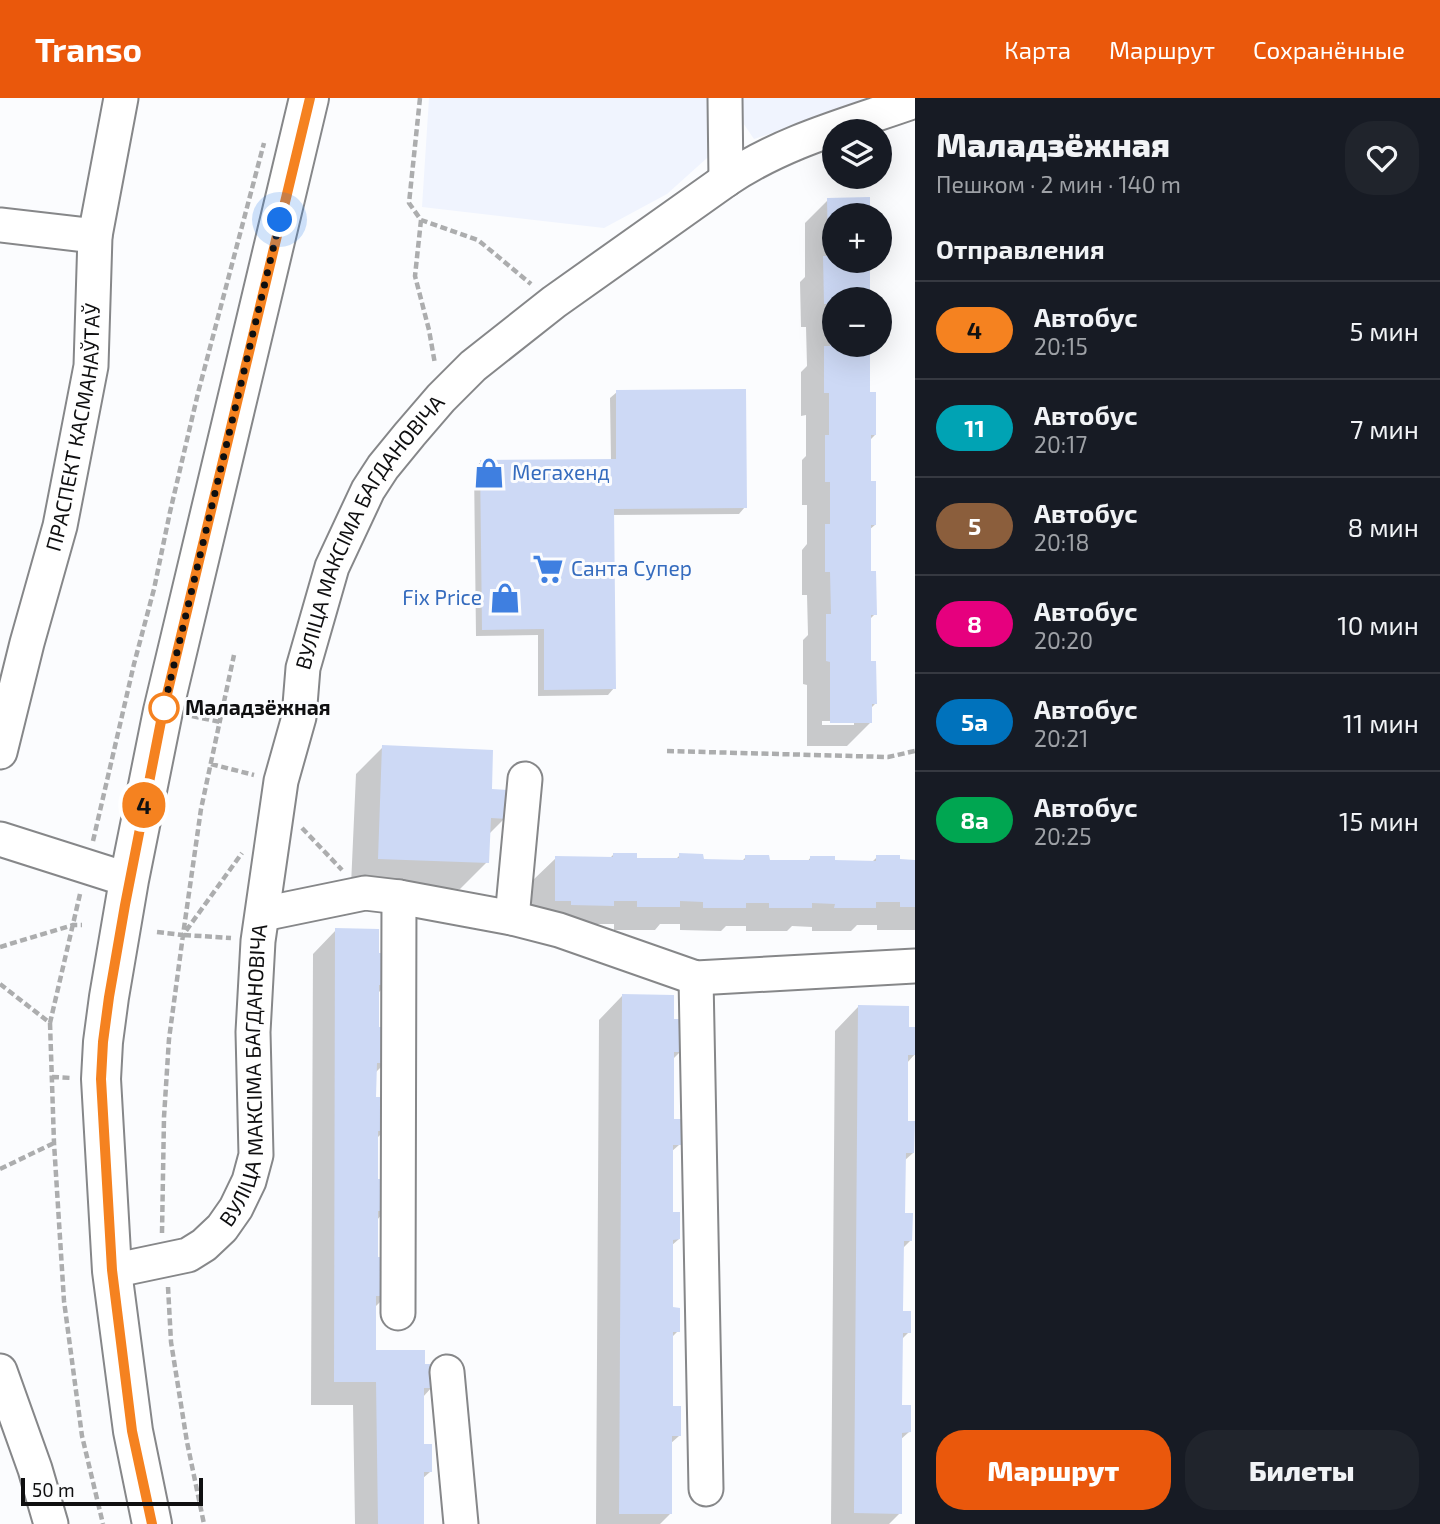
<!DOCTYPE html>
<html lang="ru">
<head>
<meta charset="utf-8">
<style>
	body { margin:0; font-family:"Exo 2",sans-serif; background:#20242c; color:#f1f3f6; height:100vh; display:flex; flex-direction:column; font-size:26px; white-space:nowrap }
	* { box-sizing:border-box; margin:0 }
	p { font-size:23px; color:#9ea1a6 }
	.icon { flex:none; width:38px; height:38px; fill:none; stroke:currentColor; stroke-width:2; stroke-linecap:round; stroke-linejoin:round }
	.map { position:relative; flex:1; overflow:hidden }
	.details { display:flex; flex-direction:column; background:#171b24; width:525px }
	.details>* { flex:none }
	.badge { padding:0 14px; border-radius:23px; font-size:24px; line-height:46px }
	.controls { position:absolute; left:822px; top:21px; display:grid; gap:14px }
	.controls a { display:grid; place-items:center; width:70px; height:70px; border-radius:50%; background:#171b24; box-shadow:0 7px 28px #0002; font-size:35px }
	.scale { position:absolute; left:21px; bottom:18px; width:182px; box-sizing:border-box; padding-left:7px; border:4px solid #0f0f10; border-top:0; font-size:19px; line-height:24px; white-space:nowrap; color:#0f0f10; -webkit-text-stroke:5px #fbfcfe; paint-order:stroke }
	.you { position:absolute; width:35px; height:35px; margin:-18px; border:5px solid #fff; border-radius:50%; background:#1a73e8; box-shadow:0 0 0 10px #1a73e833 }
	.map>.badge { position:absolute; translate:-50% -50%; box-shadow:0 0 0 4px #fff }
	h2 { padding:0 21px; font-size:26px; line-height:63px }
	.round { display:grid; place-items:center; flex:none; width:74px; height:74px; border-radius:28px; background:#20242c }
	.overview { display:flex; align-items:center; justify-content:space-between; height:119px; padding:0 21px }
	h1 { font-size:33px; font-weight:800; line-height:52px }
	.action { display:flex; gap:14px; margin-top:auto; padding:14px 21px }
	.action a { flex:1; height:80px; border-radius:28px; background:#ea580c; color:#fff; font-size:28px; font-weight:800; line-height:80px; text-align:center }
	.action a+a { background:#20242c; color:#f1f3f6 }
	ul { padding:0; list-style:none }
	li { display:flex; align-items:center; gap:21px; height:98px; padding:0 21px; border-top:2px solid #363941 }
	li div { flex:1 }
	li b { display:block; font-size:26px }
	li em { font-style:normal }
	li .badge { min-width:77px; font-weight:700; text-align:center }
	header { display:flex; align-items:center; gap:42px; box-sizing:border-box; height:98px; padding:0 35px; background:#ea580c; color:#fff }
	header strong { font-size:33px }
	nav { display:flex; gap:38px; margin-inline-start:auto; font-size:24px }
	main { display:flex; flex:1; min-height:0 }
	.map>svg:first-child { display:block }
	.built { fill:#f0f4fe }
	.shadow { fill:#0003; fill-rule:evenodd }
	.building { fill:#cdd9f5 }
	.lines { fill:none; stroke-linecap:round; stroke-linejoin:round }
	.minor-casing { stroke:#868789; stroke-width:37 }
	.major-casing { stroke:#868789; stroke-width:42 }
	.path { stroke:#acadae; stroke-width:4.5; stroke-dasharray:7 3.5; stroke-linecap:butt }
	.minor { stroke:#fff; stroke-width:33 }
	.major { stroke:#fff; stroke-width:38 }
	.line-casing { stroke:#fff; stroke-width:16 }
	.line { stroke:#f58220; stroke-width:10 }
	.walk { stroke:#0f0f10; stroke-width:7; stroke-dasharray:0 12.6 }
	.stop-dot { fill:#fff; stroke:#f58220; stroke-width:3.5 }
	.labels { text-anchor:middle; stroke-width:6; stroke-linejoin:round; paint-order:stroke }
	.street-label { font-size:21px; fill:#0f0f10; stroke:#fbfcfe }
	.shop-label { font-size:21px; fill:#366cbe; stroke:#fbfcfe; text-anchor:start }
	.stop-label { font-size:21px; font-weight:bold; fill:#0f0f10; stroke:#fbfcfe; text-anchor:start }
</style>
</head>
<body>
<header>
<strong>Transo</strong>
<nav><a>Карта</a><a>Маршрут</a><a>Сохранённые</a></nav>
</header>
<main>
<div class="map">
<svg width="915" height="1426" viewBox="0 0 915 1426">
	<rect width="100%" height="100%" fill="#fbfcfe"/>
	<path class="built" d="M429,0h288v51l-50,45 -63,34 -182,-21z
		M742,0h137l-125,41 -13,-19z"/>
	<path class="shadow" d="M868,101l1,16h-34v46h34l-1,38h-33v46h39l-6,7 1,42 6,41 -5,5v43l5,42 -6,5v43l6,41 -6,6 1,43 5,41 -5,5 1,13 -24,24h-40v-61l-4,-1v-44l5,-5 -1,-40h-5v-45l5,-6v-39h-5v-45l4,-4v-41l-5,1v-44l6,-6 -1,-39h-5l-1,-45 5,-5v-54l23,-23zM822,623h32v4h-32z
		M617,294l128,115 -6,7 -127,1 2,173 -6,7 -70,1v-61l-62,1 -2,-168 7,-6 130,-1 -1,-63z
		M383,649l107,44 15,27 -17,17 -1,27 -27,27 -109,-4 5,-111z
		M614,756l22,5 39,1 5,-5 22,6h40l4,-4 22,5h39l4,-5 22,5h39l5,-5 22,4h16v69h-38v-5h-20l-6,6h-39v-4l-20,-1 -5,5h-41v-5h-20l-5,5 -41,-1v-6h-20l-5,6h-41v-6h-20l-5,4 -57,-4v-43l24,-23h54z
		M336,832l41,24 10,30 -10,10v35l8,34 -10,10v26l10,31 -9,9v42l10,29 -10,11v38l11,36 -13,13v43l49,15 9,21 -9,10v49l7,26 -8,7v45h-67l-2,-119h-42l2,-451z
		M622,898l50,25 8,31 -8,8v61l7,24 -8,7v62l8,25 -8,7v63l7,22 -7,7v69l8,29 -9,8v70l-10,10h-64l3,-504z
		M858,909l49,21h8v26l-8,9 -1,60 7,30 -9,8v53l7,26 -9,9 -1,64 8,19 -8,8v67l8,25 -9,8v73l-11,11h-58l4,-493z"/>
	<path class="building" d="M870,99v18h-35v46h35v38h-35v46h35v47h6v43h-5v46h5v44h-5v46h5l1,44h-6v46h5l1,43h-5v19h-42v-61l-4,-1v-47h5l-1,-42h-5v-48h5v-42h-5v-47h4v-42h-5v-47h6l-1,-42h-5l-1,-48h5l-1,-58z
		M746,291l1,119 -133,1 2,180 -72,1v-61l-62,1 -2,-170 136,-1v-69z
		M382,647l111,5 -1,39 16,1 -1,29 -16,-1 -2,45 -111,-4z
		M613,755h24v5h42v-5l24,1 1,5 41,1v-5h24l1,5h40v-4h25v4l41,1v-6h24v4l15,1v47h-15v-5h-24v6h-42l1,-4 -23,-1v5h-43v-5h-23v5h-43v-6l-23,-1v6h-43v-6h-23v5l-43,-1v-4h-16v-45l58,1z
		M335,830l44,1v24h10v32h-10v42h8l-1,36h-9l-1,34h11v34h-9v48h10v32h-10v46h11v39h-13v54h49v14h8v24h-9v56h8v28h-8v52h-46l-2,-142h-42z
		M622,896l52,1v24h8v33h-8v67h7v26h-8v67h7v27l-7,1v67l7,1v24h-7v74h8v30h-9v78h-53z
		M858,907l51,1v21h6v28h-7v66h7l-1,32h-8l-1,60h8l-1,28h-8l-1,70h8v22h-8l-1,72h9v27l-9,1v81l-48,-1z"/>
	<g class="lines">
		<g class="minor-casing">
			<g id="minor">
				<path d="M725,0l1,82"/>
				<path d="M0,127l95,11"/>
				<path id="s1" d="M0,654l27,-109 33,-117 31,-160 4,-130 26,-138"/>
				<path d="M0,741l129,41"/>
				<path d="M263,816l102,-21 34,4 113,21 47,12 137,48 219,-12"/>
				<path d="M512,820l13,-139"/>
				<path d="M696,880l10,511"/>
				<path id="s2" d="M112,1173l76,-16 16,-10 18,-17 14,-20 13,-27 7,-26 -3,-123 5,-91 23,-160 18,-64 4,-49 29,-101 36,-77 15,-23 27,-33 31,-36 32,-32 81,-64 172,-122c57,-39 124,-56 189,-79"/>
				<path d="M398,1215l1,-416"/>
				<path d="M0,1273l35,98 16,55"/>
				<path d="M447,1274l14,152"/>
			</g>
		</g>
		<g class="major-casing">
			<path id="major" d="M152,1426l-19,-93 -21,-160 -11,-192 2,-37 6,-45 20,-117 34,-169 146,-613"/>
		</g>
		<path class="path" d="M420,0l-11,105 12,17 57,20 53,44
			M421,122l-6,56 14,54 6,34
			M192,618l28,6
			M667,653l221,6 27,-6
			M211,666l43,11
			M302,730l40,42
			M93,743l41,-177 20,-75 16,-77 28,-119 66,-250
			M157,834l26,3 18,-126 33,-154
			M184,837l47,3
			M0,849l73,-22h9
			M0,886l50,39 30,-129
			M50,925l4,120 10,158 18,135 21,88
			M52,979l20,1
			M0,1071l54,-26
			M162,1135l2,-116 5,-78 14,-104 59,-82
			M168,1189l3,55 16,100 17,82"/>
		<use href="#minor" class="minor"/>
		<use href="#major" class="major"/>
	</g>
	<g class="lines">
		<g class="line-casing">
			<path id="line" d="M152,1426l-20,-93 -20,-161 -11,-191 2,-37 6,-45 16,-92 38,-194 147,-613"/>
		</g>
		<use href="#line" class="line"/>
		<path class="walk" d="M164,610l-1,3 117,-491"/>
	</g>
	<defs>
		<g id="shop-bare" transform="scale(2.415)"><path d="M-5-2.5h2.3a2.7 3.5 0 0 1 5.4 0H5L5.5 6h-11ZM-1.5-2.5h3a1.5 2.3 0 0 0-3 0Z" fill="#3f7fe0" stroke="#fbfcfe" stroke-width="2.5" paint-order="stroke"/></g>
		<g id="supermarket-bare" transform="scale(2.415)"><path d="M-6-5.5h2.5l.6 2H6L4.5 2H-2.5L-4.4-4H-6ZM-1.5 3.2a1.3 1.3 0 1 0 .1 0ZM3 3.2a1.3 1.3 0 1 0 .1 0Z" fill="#3f7fe0" stroke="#fbfcfe" stroke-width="2.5" paint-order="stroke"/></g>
	</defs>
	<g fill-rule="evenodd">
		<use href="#shop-bare" x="489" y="375"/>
		<use href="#supermarket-bare" x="548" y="471"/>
		<use href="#shop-bare" x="505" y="500"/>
	</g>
	<circle class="stop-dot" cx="164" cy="610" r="14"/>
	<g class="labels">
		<g class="street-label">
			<text dy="7" stroke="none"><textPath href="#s1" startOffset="334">ПРАСПЕКТ КАСМАНАЎТАЎ</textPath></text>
			<text dy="7" stroke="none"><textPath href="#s2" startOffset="847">ВУЛІЦА МАКСІМА БАГДАНОВІЧА</textPath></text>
			<text dy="7" stroke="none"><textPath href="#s2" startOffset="280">ВУЛІЦА МАКСІМА БАГДАНОВІЧА</textPath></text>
		</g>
		<g class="shop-label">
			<text x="512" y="382">Мегахенд</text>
			<text x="571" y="478">Санта Супер</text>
			<text x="482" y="507" text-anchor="end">Fix Price</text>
		</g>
		<g class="stop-label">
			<text x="185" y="617">Маладзёжная</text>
		</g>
	</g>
</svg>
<div class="controls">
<a><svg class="icon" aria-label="layers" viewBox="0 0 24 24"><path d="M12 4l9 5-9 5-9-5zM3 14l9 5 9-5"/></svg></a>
<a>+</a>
<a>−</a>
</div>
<div class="scale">50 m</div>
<div class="you" style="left:280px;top:122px"></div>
<b class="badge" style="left:144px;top:707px;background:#f58220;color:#111">4</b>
</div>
<section class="details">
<div class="overview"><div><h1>Маладзёжная</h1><p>Пешком · 2 мин · 140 m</p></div><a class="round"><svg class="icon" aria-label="heart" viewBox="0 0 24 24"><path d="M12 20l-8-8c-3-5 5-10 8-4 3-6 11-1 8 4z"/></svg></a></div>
<h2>Отправления</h2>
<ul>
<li><span class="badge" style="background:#f58220;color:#111">4</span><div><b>Автобус</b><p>20:15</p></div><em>5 мин</em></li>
<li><span class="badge" style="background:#00a3b4;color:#fff">11</span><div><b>Автобус</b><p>20:17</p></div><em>7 мин</em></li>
<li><span class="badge" style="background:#8b5e3c;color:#fff">5</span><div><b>Автобус</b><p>20:18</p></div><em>8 мин</em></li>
<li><span class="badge" style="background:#e6007e;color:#fff">8</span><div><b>Автобус</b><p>20:20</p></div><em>10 мин</em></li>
<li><span class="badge" style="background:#0072bc;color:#fff">5а</span><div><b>Автобус</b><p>20:21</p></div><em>11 мин</em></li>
<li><span class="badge" style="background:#00a651;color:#fff">8а</span><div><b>Автобус</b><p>20:25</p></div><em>15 мин</em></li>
</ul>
<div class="action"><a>Маршрут</a><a>Билеты</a></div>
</section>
</main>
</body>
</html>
